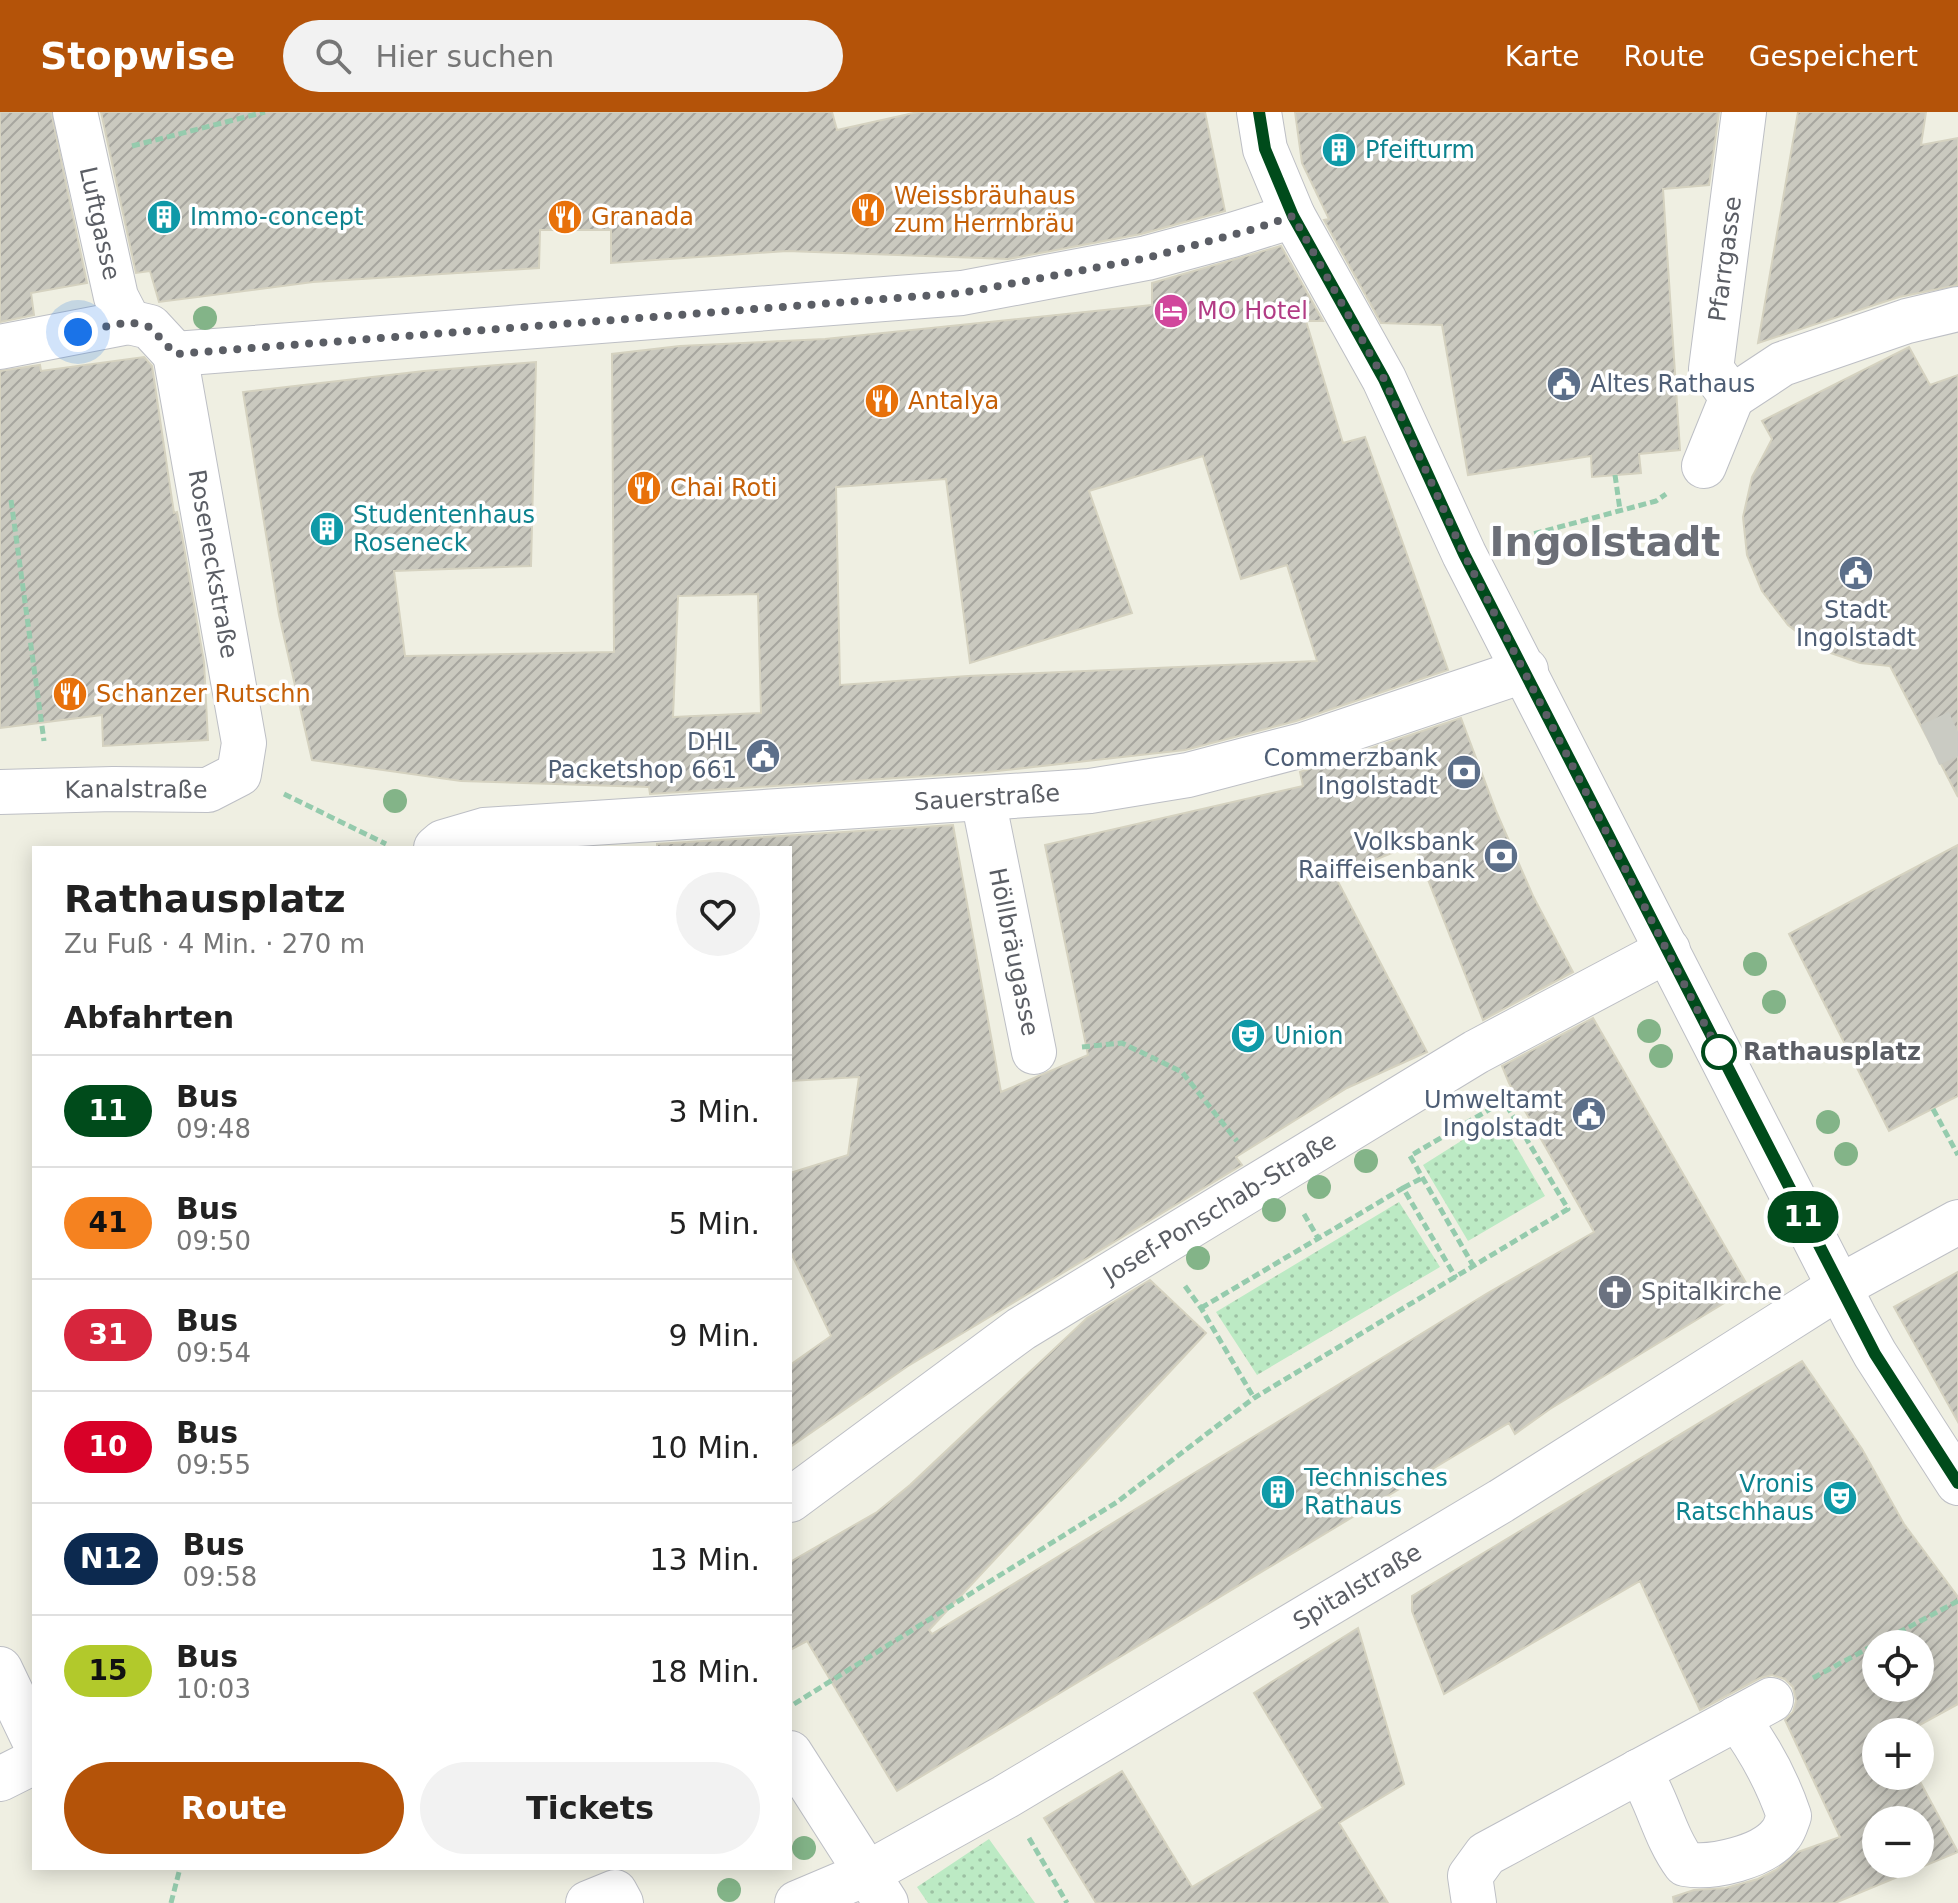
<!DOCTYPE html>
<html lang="de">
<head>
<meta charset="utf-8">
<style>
	body { margin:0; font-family:"DejaVu Sans",sans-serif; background:#f2f2f2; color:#222; height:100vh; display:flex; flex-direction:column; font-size:30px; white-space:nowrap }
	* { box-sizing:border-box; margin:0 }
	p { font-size:26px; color:#767676 }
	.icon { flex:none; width:44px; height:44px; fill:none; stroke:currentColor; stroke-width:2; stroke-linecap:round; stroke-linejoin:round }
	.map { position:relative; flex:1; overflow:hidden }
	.sheet { position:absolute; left:32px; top:734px; width:760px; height:1024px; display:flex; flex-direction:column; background:#fff; border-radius:0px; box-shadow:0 4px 20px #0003 }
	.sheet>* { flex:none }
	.badge { padding:0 16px; border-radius:26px; font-size:28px; line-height:52px }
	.fabs { position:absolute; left:1862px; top:1518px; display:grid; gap:16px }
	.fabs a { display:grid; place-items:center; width:72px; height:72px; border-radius:50%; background:#fff; box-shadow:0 4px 20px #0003; font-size:40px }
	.you { position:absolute; width:40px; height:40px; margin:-20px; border:6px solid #fff; border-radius:50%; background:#1a73e8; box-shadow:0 0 0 12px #1a73e833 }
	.map>.badge { position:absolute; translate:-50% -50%; box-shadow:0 0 0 4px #fff }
	h2 { padding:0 32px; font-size:30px; line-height:72px }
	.round { display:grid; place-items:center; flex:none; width:84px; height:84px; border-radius:42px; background:#f2f2f2 }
	.headline { display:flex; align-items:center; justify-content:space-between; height:136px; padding:0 32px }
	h1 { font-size:38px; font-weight:600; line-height:60px }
	.primary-button { display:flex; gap:16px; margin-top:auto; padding:16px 32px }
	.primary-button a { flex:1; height:92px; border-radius:48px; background:#b45309; color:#fff; font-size:32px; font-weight:600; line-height:92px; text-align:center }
	.primary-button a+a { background:#f2f2f2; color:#222 }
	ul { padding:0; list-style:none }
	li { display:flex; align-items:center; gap:24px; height:112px; padding:0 32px; border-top:2px solid #e0e0e0 }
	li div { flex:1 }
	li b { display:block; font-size:30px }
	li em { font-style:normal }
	li .badge { min-width:88px; font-weight:700; text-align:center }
	header { display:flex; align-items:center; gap:48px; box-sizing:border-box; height:112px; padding:0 40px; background:#b45309; color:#fff }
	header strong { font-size:38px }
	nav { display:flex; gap:44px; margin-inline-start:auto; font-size:28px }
	.search { width:560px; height:72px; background:#f2f2f2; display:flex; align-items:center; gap:20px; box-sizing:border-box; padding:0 28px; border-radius:44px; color:#767676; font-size:30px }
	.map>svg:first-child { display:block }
	.park { fill:url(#park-dots) }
	.building { fill:url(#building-hatch); stroke:#d5d2c0; stroke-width:2; fill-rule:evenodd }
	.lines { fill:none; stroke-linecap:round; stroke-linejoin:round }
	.minor-tunnel { stroke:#cacbc3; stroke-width:44; stroke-dasharray:44 22; stroke-linecap:butt }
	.minor-casing { stroke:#bdbfc5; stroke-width:46 }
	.path { stroke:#95cbad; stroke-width:5; stroke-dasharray:8 4; stroke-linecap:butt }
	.minor { stroke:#fff; stroke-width:44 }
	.tree { fill:#83b488 }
	.line-casing { stroke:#fff; stroke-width:18 }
	.line { stroke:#004b1b; stroke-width:12 }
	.walk { stroke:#5b5e65; stroke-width:8; stroke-dasharray:0 14.4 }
	.stop-dot { fill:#fff; stroke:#004b1b; stroke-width:4 }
	.labels { text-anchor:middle; stroke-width:7; stroke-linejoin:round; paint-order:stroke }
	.culture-label { font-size:24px; fill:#0d838f; stroke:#fff; text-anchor:start }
	.food-label { font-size:24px; fill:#c56008; stroke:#fff; text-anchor:start }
	.street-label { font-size:24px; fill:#5b5e65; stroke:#fff }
	.hotel-label { font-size:24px; fill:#b23c85; stroke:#fff; text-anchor:start }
	.service-label { font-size:24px; fill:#4e5e75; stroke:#fff; text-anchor:end }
	.stop-label { font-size:24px; font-weight:bold; fill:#5b5e65; stroke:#fff; text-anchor:start }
	.worship-label { font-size:24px; fill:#5b616d; stroke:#fff; text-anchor:start }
	.town-label { font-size:40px; font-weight:bold; fill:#6c6f77; stroke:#fff }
</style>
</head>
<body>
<header>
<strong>Stopwise</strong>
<div class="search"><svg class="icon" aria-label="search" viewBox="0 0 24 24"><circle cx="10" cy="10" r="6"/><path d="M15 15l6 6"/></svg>Hier suchen</div>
<nav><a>Karte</a><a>Route</a><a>Gespeichert</a></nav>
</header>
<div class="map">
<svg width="1958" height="1791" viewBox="0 0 1958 1791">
	<defs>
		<pattern id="park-dots" width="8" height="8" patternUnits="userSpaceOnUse" patternTransform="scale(2)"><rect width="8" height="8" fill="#bceac4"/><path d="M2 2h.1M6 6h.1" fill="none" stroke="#9cc1a3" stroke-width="1.8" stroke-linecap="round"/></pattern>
		<pattern id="building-hatch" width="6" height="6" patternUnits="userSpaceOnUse" patternTransform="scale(2)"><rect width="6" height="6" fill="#cac9bf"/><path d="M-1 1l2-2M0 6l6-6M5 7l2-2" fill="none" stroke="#a7a69f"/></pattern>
	</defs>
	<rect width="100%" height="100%" fill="#efefe2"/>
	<path class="park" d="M1499,1005l46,79 -77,45 -45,-76z
		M1399,1090l41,65 -183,108 -41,-63z
		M989,1727l46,64h-107l-11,-16z"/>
	<path class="building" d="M0,0h51l36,171 -56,10 3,22 -34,7z
		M101,0h731l5,18 81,-18h287l20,99 -84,23 -133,25 -221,-8 -176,12v-33h-71l-1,38 -226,14 -154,20 -9,-31 -14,2z
		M1295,0h424l-10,73 -46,4 17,261 -41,4 2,19 -49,4 -1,-21 -123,19 -26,-150 -61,-2 -57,-103 5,-1 -27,-56z
		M1798,0h128l-5,33 37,-7v147l-59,12 -141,46z
		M1281,134l42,75h-17l37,122 22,-6 83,233 -152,51 -111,29 -197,22 -338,22 -1,-7 -188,-6 -149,-21 -33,-145 -36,-223 181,-21 112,-9 -5,204 -137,5 11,85 209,-4 -2,-298 68,-8 145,-7 327,-34v-22zM1203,344l38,123 46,-14 30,96 -349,15 -128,9 -4,-198 110,-8 24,184 162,-50 -43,-122zM758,482l3,119 -88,4 5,-121z
		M1909,235l21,38 28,-10v422l-68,-131 -30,-3 -41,-14 -31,-24 -26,-34 -15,-36 -4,-38 9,-40 20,-38 -10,-18z
		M144,245l8,9 22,147 3,-1 5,24 22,126 4,78 -105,6 -1,-31 -102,13v-357l40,-6 1,6z
		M1461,606l35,93 37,85 40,76 -90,48 -69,-176 -79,32 92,176 -80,36 -111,69 6,8 -334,201 -118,81v-82l41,-29 -41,-85v-78l58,-18 11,-78 -69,4v-233h-133v-4l296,-19 48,267 87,-37 -43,-210 258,-59 -3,-14z
		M1958,733v251l-69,35 -100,-197z
		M1593,906l156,270 -199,121 -35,25 -6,-11 -612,368 -90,-150 -17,9v-88l87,-50 33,-27 177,-167 63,-38 56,53 -277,297 3,4 554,-340 108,-62 -85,-149 -7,-17z
		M1958,1160v150l-64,-115z
		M1802,1249l60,88 42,75 54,73v107l-51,28h-31v44h41l41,76 -123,51h-161l-1,-6 21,-7 32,-2 32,-9 18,-9 22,-18 42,-15 -55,-117 8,-8 3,-11 -3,-14 -8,-8 -13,-4 -12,3 -60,32 -60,-129 -196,113 -32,-83v-15zM1876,1532h44v44h-44zM1876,1708h44v44h-44z
		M1358,1516l46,156 -65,39 49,80h-292l-52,-85 78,-47 70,116 131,-79 -69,-115z"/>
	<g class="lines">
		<path class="minor-tunnel" d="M1930,633l28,-13"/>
		<g class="minor-casing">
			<g id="minor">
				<path id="s1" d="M75,0l41,185 13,25 21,5 25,27"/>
				<path d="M1259,0l6,37 28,67 91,163 80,175 391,764 20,36 83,129"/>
				<path d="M0,235l129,-25"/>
				<path d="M175,242l787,-61 185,-35 85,-23 61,-19"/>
				<path id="s2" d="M1732,285l-21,-28 33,-257"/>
				<path d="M1732,285l50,-33 125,-43 51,-12"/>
				<path d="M1704,354l28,-69"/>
				<path id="s3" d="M0,680l113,-3 95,1 31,-16 5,-31 -69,-389"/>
				<path id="s4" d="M983,687l51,253"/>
				<path id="s5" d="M436,736l7,-6 41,-12 606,-39 98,-16 115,-30 223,-75"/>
				<path id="s6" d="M790,1388l231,-171 455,-277 192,-102"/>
				<path d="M0,1557l34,71"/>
				<path d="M790,1641l96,150"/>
				<path d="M1639,1659c19,29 25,65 46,93 27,5 79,-7 96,-30 4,-5 6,-13 8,-18 -12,-36 -30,-68 -52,-98"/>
				<path d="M0,1667l34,-17"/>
				<path d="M588,1791l27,-11 6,11"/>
				<path id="s7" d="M797,1791l71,-30 137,-76 496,-296 338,-214 119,-65"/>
				<path d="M1474,1791l-4,-27 16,-22 285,-154"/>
			</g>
		</g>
		<path class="path" d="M132,34l133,-34
			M1615,363l5,35
			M11,388l33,241
			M1511,428l145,-39 10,-7
			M284,682l102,50
			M1082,935l40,-4 60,29 55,69
			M1933,997l25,46
			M1403,1076l19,-10
			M1304,1102l14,24
			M1474,1155l-64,-111 94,-55
			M1185,1174l16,22 53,90
			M1201,1196l202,-120 53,90
			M1877,1532l81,-43
			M1813,1566l63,-34
			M794,1592l323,-202 137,-104 314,-189 -67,-113
			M1029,1726l38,65
			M171,1791l9,-35"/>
		<use href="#minor" class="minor"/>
	</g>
	<g class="tree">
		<circle cx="205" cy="206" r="12"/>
		<circle cx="395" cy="689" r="12"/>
		<circle cx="1755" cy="852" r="12"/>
		<circle cx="1774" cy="890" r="12"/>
		<circle cx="1649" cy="919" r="12"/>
		<circle cx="1661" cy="944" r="12"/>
		<circle cx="1828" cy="1010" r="12"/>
		<circle cx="1846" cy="1042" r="12"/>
		<circle cx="1366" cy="1049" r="12"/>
		<circle cx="1319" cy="1075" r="12"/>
		<circle cx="1274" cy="1098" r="12"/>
		<circle cx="1198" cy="1146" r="12"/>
		<circle cx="804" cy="1736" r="12"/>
		<circle cx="729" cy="1778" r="12"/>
	</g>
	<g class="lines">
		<g class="line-casing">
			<path id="line" d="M1259,0l6,37 28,67 91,163 80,175 411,800 83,129"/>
		</g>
		<use href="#line" class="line"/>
		<path class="walk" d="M78,220l51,-10 21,5 25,27 787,-61 185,-35 100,-27 46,-15 91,163 80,175 258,504 -3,-6"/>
	</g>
	<defs>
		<g id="building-disc" transform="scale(1.8)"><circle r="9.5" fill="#0f9aa8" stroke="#fff"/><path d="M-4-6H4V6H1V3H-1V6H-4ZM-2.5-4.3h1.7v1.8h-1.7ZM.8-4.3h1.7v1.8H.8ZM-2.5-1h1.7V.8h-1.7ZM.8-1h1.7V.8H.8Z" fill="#fff"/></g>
		<g id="restaurant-disc" transform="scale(1.8)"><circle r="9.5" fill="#e8710a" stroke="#fff"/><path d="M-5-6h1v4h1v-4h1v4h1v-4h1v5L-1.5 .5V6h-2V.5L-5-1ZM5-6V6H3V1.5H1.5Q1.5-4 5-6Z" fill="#fff"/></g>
		<g id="hotel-disc" transform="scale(1.8)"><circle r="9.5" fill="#d1479c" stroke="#fff"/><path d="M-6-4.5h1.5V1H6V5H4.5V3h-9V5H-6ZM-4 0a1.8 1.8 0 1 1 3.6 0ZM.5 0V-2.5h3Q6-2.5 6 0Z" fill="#fff"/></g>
		<g id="civic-disc" transform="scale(1.8)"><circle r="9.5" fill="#5c6f8a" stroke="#fff"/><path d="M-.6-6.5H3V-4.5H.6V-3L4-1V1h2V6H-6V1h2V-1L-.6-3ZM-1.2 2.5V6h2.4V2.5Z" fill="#fff"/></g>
		<g id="bank-disc" transform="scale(1.8)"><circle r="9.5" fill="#5c6f8a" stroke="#fff"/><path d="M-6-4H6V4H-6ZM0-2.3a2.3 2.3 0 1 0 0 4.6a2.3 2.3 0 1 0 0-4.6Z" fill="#fff"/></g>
		<g id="theatre-disc" transform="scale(1.8)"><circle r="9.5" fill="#0f9aa8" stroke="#fff"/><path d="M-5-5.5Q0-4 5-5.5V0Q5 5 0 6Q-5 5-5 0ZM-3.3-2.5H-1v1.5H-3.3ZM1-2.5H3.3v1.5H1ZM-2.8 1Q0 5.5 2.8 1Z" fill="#fff"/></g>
		<g id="church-disc" transform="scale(1.8)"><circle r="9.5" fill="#6b7280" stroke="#fff"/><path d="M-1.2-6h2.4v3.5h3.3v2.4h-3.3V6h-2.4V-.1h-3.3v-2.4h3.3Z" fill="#fff"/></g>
	</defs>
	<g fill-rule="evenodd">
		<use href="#building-disc" x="1339" y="38"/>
		<use href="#restaurant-disc" x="868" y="98"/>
		<use href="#building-disc" x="164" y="105"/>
		<use href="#restaurant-disc" x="565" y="105"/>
		<use href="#hotel-disc" x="1171" y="199"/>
		<use href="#civic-disc" x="1564" y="272"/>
		<use href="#restaurant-disc" x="882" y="289"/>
		<use href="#restaurant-disc" x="644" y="376"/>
		<use href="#building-disc" x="327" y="417"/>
		<use href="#civic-disc" x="1856" y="461"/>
		<use href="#restaurant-disc" x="70" y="582"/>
		<use href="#civic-disc" x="763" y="644"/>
		<use href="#bank-disc" x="1464" y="660"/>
		<use href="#bank-disc" x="1501" y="744"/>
		<use href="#theatre-disc" x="1248" y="924"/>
		<use href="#civic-disc" x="1589" y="1002"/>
		<use href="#church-disc" x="1615" y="1180"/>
		<use href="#building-disc" x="1278" y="1380"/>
		<use href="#theatre-disc" x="1840" y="1386"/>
	</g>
	<circle class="stop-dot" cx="1719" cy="940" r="16"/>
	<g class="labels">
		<g class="culture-label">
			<text x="1365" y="46">Pfeifturm</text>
			<text x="190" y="113">Immo-concept</text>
			<text x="353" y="411">Studentenhaus<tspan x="353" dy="28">Roseneck</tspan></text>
			<text x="1274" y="932">Union</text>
			<text x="1304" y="1374">Technisches<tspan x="1304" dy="28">Rathaus</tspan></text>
			<text x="1814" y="1380" text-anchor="end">Vronis<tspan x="1814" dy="28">Ratschhaus</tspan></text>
		</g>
		<g class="food-label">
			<text x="894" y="92">Weissbräuhaus<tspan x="894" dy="28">zum Herrnbräu</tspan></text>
			<text x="591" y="113">Granada</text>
			<text x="908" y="297">Antalya</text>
			<text x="670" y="384">Chai Roti</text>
			<text x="96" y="590">Schanzer Rutschn</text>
		</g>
		<g class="street-label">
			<text dy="8" stroke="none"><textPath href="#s1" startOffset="114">Luftgasse</textPath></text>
			<text dy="8" stroke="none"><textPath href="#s2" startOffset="146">Pfarrgasse</textPath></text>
			<text transform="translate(213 452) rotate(80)" y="8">Roseneckstraße</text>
			<text dy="8" stroke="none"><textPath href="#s3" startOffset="136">Kanalstraße</textPath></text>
			<text dy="8" stroke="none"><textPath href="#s5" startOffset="556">Sauerstraße</textPath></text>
			<text dy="8" stroke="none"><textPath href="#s4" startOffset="156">Höllbräugasse</textPath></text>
			<text dy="8" stroke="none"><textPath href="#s6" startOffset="520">Josef-Ponschab-Straße</textPath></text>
			<text dy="8" stroke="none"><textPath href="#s7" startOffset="644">Spitalstraße</textPath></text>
		</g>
		<g class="hotel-label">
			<text x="1197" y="207">MO Hotel</text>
		</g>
		<g class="service-label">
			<text x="1590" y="280" text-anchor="start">Altes Rathaus</text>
			<text x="1856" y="506" text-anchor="middle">Stadt<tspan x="1856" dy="28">Ingolstadt</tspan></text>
			<text x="737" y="638">DHL<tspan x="737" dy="28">Packetshop 661</tspan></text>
			<text x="1438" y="654">Commerzbank<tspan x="1438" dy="28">Ingolstadt</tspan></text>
			<text x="1475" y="738">Volksbank<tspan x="1475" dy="28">Raiffeisenbank</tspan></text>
			<text x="1563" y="996">Umweltamt<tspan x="1563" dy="28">Ingolstadt</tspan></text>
		</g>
		<g class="stop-label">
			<text x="1743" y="948">Rathausplatz</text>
		</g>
		<g class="worship-label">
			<text x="1641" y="1188">Spitalkirche</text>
		</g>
		<g class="town-label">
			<text x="1605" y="444">Ingolstadt</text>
		</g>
	</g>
</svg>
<div class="fabs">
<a><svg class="icon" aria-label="locate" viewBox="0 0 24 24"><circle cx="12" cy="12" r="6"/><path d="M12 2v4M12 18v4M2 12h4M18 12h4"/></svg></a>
<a>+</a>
<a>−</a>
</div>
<div class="you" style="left:78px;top:220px"></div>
<b class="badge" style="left:1803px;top:1105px;background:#004b1b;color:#fff">11</b>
<section class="sheet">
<div class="headline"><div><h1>Rathausplatz</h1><p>Zu Fuß · 4 Min. · 270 m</p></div><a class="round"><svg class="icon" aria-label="heart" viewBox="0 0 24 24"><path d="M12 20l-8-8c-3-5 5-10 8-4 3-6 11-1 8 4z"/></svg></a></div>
<h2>Abfahrten</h2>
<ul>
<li><span class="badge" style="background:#004b1b;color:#fff">11</span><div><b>Bus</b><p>09:48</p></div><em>3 Min.</em></li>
<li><span class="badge" style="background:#f58220;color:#111">41</span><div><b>Bus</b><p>09:50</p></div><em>5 Min.</em></li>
<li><span class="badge" style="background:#d7263d;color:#fff">31</span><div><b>Bus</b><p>09:54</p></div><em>9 Min.</em></li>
<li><span class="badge" style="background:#d80128;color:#fff">10</span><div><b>Bus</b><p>09:55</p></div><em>10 Min.</em></li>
<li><span class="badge" style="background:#0c294f;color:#fff">N12</span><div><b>Bus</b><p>09:58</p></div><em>13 Min.</em></li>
<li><span class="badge" style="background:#b2c92b;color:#111">15</span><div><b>Bus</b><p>10:03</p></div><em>18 Min.</em></li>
</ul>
<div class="primary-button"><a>Route</a><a>Tickets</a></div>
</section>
</div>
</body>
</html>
